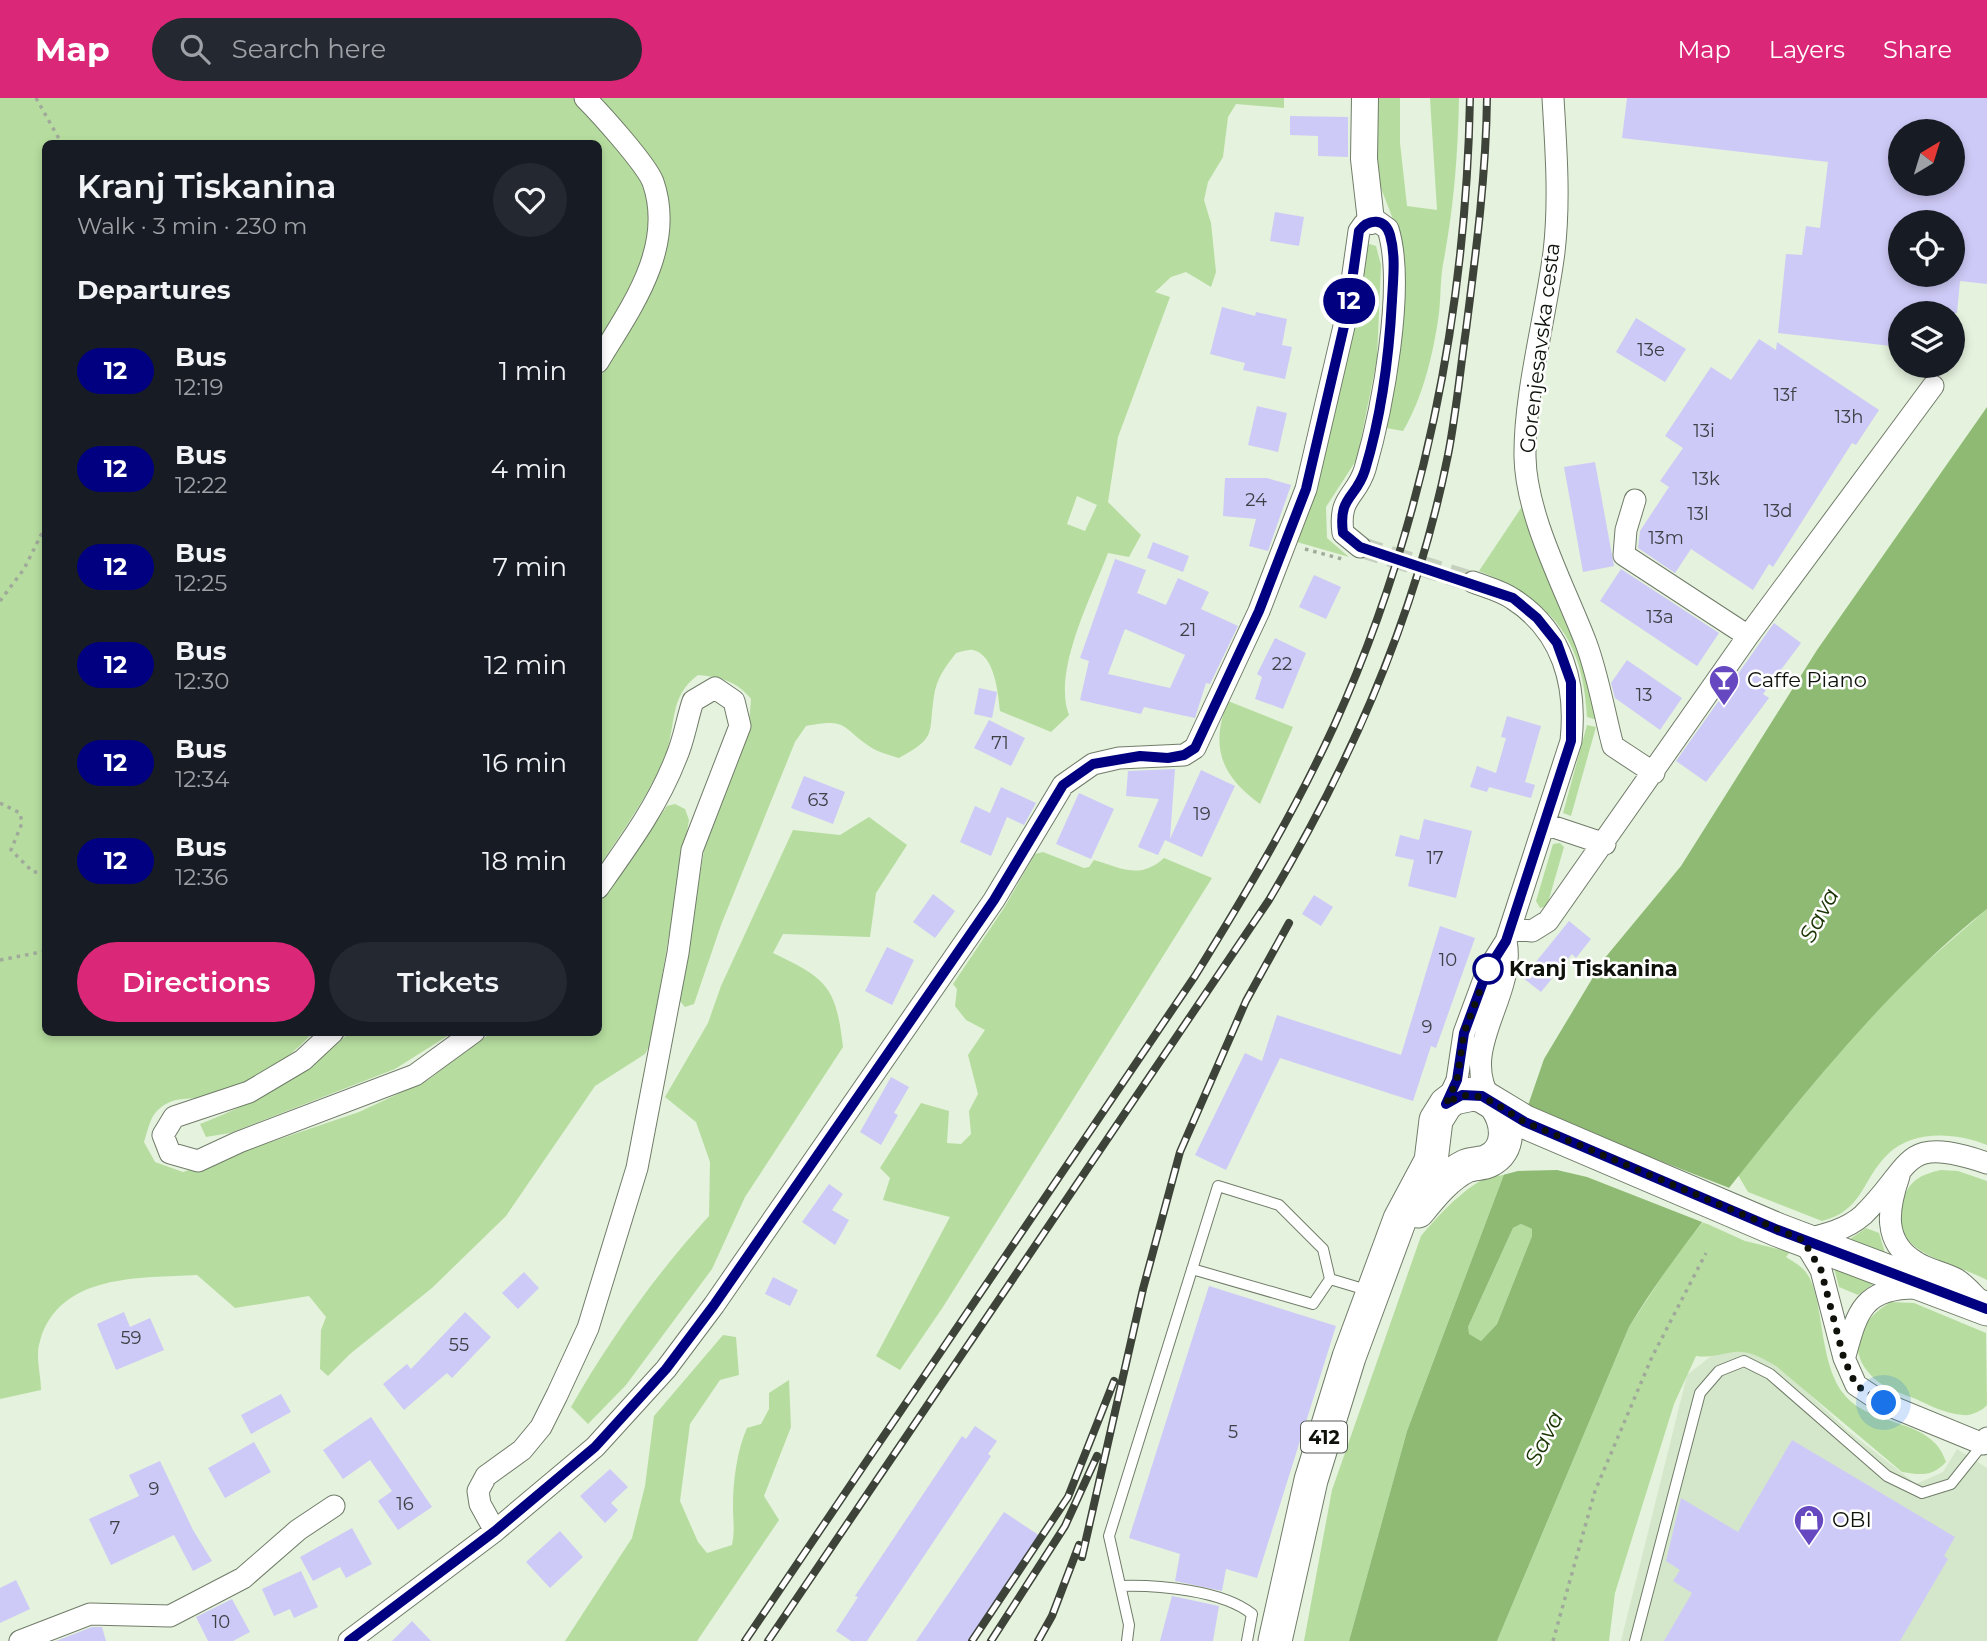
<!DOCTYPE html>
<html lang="en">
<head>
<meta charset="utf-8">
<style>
	body { margin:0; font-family:Montserrat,sans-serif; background:#242831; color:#f1f3f6; height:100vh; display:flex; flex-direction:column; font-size:26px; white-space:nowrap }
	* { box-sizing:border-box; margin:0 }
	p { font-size:23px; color:#9ea1a6 }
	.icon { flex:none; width:38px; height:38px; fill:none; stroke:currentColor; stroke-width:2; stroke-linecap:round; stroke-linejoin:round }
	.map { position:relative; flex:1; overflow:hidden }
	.drawer { position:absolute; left:42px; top:42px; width:560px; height:896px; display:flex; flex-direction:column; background:#171b24; border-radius:10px; box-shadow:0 4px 10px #0003 }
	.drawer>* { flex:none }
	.badge { padding:0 14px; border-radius:23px; font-size:24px; line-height:46px }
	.needle { width:46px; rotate:38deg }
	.controls { position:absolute; left:1888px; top:21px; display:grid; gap:14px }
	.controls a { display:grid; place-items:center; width:77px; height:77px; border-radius:50%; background:#171b24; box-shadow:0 4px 10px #0003; font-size:35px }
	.you { position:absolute; width:35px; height:35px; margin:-18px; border:5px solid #fff; border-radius:50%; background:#1a73e8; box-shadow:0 0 0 10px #1a73e833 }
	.map>.badge { position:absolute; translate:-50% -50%; box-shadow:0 0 0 4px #fff }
	h2 { padding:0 35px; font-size:26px; line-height:63px }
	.round { display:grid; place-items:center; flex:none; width:74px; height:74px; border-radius:37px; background:#242831 }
	.summary { display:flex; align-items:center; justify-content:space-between; height:119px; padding:0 35px }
	h1 { font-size:33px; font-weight:600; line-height:52px }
	.cta { display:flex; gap:14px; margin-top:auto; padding:14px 35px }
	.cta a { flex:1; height:80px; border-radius:42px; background:#db2777; color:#fff; font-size:28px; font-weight:600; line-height:80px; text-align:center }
	.cta a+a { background:#242831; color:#f1f3f6 }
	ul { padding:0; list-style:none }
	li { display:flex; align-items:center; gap:21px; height:98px; padding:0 35px }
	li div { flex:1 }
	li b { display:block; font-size:26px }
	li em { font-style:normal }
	li .badge { min-width:77px; font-weight:700; text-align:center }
	header { display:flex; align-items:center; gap:42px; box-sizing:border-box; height:98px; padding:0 35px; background:#db2777; color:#fff }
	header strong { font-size:33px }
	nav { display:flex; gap:38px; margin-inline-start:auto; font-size:24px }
	.search { width:490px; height:63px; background:#242831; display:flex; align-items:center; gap:18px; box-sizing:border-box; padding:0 24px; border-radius:38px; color:#9ea1a6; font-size:26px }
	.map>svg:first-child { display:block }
	.built { fill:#d5e7cb }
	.green { fill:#b6dd9f; fill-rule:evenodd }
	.water { fill:#8fba74; fill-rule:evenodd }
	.pier { fill:#e5f2dd }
	.building { fill:#cecaf7; fill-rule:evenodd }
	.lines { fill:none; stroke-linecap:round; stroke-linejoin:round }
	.minor-tunnel { stroke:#c5d0be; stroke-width:21; stroke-dasharray:21 10; stroke-linecap:butt }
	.service-casing { stroke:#707c69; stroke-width:12 }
	.minor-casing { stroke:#707c69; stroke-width:23 }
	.tertiary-casing { stroke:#707c69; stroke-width:28 }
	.primary-casing { stroke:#707c69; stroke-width:35 }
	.path { stroke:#a0aa9a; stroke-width:3.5; stroke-dasharray:3.5 5; stroke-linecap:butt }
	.service { stroke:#fff; stroke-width:10 }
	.minor { stroke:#fff; stroke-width:21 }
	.tertiary { stroke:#fff; stroke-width:26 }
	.primary { stroke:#fff; stroke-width:33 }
	.rail-casing { stroke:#3d4339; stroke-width:8 }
	.rail { stroke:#fff; stroke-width:5; stroke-dasharray:16; stroke-linecap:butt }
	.line-casing { stroke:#fff; stroke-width:16 }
	.line { stroke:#000080; stroke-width:10 }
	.walk { stroke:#0e120b; stroke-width:7; stroke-dasharray:0 12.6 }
	.stop-dot { fill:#fff; stroke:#000080; stroke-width:3.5 }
	.labels { text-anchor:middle; stroke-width:5; stroke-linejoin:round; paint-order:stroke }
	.number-label { font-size:18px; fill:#3e4046 }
	.shield { fill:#fff; stroke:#565954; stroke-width:2 }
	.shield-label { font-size:19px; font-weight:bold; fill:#0e120b }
	.street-label { font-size:21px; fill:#0e120b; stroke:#fff }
	.poi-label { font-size:21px; fill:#0e120b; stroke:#fff; text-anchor:start }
	.stop-label { font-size:21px; font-weight:bold; fill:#0e120b; stroke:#fff; text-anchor:start }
	.water-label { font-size:23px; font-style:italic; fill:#193402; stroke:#fff }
</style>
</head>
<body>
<header>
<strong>Map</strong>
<div class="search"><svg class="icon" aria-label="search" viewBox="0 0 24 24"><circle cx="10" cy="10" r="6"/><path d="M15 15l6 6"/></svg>Search here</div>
<nav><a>Map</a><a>Layers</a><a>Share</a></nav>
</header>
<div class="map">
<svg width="1987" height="1543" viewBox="0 0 1987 1543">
	<rect width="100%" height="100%" fill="#e5f2dd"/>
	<path class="built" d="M1743,1233l104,99 69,54 27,-12 14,-23 30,19v173h-366l66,-266z"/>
	<path class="green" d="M0,0h573c15,22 37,39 53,60 51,66 6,127 -27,187l-1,-201h-552v888l266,1c-25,30 -63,49 -101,62 -20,7 -37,-2 -55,17 -6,6 -9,21 -12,30l11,20 28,10 176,-60 69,-32 63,-47 107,-1 1,-129 68,-97 8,-2 10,5 4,11 -32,185 -2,30 -10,19 -50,32 -89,130 -74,72 -82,66 -22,22 -8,-7 1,-39 5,-13 -17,-21 -74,12 -38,-33c-56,3 -138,-2 -157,66 -5,15 1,34 1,49l-41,9z
		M596,0h688v10l-48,-4 -8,13 -5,40 -15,25 -4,18 7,23 5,49 -5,15 -25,-15 -15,5 -16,15 15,5 -52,140 -10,65 33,33 -12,22 -21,-4c-16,43 -56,118 -39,162l-18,17 -51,-21c-2,-18 -5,-56 -27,-61 -4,-1 -12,2 -17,3 -10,13 -20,26 -22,43 -6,38 4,41 -35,62 -9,-3 -19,-5 -27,-10 -30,-19 -23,-31 -66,-22l-11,16 -74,183 -27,79 -9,3 -6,-7 28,-168 42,-108 2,-25c-14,-18 -31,-22 -53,-24 -30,22 -21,50 -33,81 -16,39 -43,76 -66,111v-489l8,-11 59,-150zM1077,398l20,9 -12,26 -18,-7z
		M1376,0h24v45l7,63 30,4 -7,-112h29c-1,55 -5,107 -15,161 -4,18 -3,36 -5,54 -5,38 -16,85 -36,118l-17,-3 16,-161 -1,-27 -22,-57 -5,-28z
		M1369,146l7,2 5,19 -4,94 -20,100 -31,48 1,31 22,19 -52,-15 45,-163 20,-130z
		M1523,407l8,34 51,116 15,65 -10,-3c-4,-79 -36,-117 -108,-146z
		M1228,603l65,26 -33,77c-40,-29 -50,-58 -32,-103z
		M1587,627l9,2 -25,89 -8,-3z
		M869,719l38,28 -31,48 -6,44 -87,-3 -10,19c54,26 63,33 70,94l-98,150 -33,72 -86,116 -38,39 -17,-17c39,-68 85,-133 138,-191l1,-54 -14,-40 -31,-25 43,-74 13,-37 72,-156 47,5z
		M1560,745l4,4 -17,59 -7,2 -4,-7 17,-57z
		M1043,754l41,16 5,-1 5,-7c27,8 46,20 70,-2l48,20 -269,429 -43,63 -24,-14 74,-139 -67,-17 7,-22 -10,-10 41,-65 28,8 -2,32 14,1 10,-10 -2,-23 9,-17 -10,-39 17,-25 -19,-10 -11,-14 2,-17 -4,-5 51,-76 31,-54z
		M1987,811v236c-30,-12 -73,-16 -99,9 -26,25 -25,57 -66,67l-74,-29 -10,-17 108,-131 63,-67z
		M349,935h103l-57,36 -165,64 -24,4 -6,-13c64,-26 98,-43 149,-91z
		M1506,1071l-99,262 -58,210h-45l28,-151 89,-254c25,-29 49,-55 85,-67z
		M1941,1072l17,1 29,10v99c-32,-18 -108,-27 -83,-83 7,-18 19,-23 37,-27z
		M1703,1124l42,19 45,11 -4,5c6,4 14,8 18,13 21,22 13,89 39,123 26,35 90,24 103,69 -14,15 -25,13 -44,10l-126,-106c-12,-7 -27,-16 -42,-14 -15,2 -23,6 -38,4l-22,48 -59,189 -6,48h-112l132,-314 47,-72z
		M1521,1126l11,5v7l-35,88 -16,17 -13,-7v-7l45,-99z
		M1866,1130l13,5 6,20 -35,-14z
		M1834,1170l40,15 -16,12 -19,-8z
		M1891,1204l23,1 72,30 1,72c-5,6 -16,11 -24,10 -17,-1 -32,-9 -47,-16 -16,-6 -36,-12 -47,-26 -25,-29 -4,-56 22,-71z
		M723,1237l13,2 3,38 -19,5 -30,44 -10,77 18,41 9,11 25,-8c3,-15 1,-25 1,-39 0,-25 4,-56 14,-78l14,-4 8,-15v-16l20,-13 2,47 -27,69 15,24 -82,121h-132l67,-103 13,-52 9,-70z"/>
	<path class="water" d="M1987,309v502c-92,73 -166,164 -239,255 -42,53 -84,105 -119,163l-132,314h-148l58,-210 99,-262 38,-110 60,-100 77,-93 136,-216zM1521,1126l11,5v7l-35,88 -16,17 -12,-7 -1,-7 45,-99z"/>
	<path class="pier" d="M1530,1012l202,79 -25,35 -120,-47 -30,-7 -39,1 -19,5z"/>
	<path class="building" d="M1627,0h360v186l-27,-3 -3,32h-57v34l-122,-14 8,-79 16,1 4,-29 14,2 8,-66 -206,-24zM1900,33h53v53h-53zM1900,124h53v53h-53z
		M1290,18l58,1v40l-30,-1v-20l-28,-1z
		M1275,114l29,5 -5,29 -29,-5z
		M1222,209l33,9 1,-4 31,7 -5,26 10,2 -7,32 -42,-9 2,-7 -35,-9z
		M1636,220l50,31 -21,33 -49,-30z
		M1759,241l17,11 1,-8 102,68 -23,35 -4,-2 -79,124 -4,-3 -16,26 -62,-41 -16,24 -37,-25 2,-17 29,-44 -9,-6 23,-33 -18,-12 46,-69 20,13z
		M1257,308l30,7 -9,39 -30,-7z
		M1595,364l19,104 -31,6 -19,-105z
		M1225,380h42l24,7 -23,66 -19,-5 7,-27 -33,-3z
		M1153,444l36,14 -6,16 -36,-14z
		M1115,461l31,11 -9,23 29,12 12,-27 31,14 -8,17 37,17 -28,58 -4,-1 -11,35 -51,-11 -3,7 -61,-14 9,-39 -9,-3zM1125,531l60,26 -15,33 -62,-14z
		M1621,471l98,64 -22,33 -97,-65z
		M1314,477l27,12 -15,32 -27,-12z
		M1774,525l27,20 -38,51 6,4 -63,84 -30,-21z
		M1275,540l31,15 -23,56 -28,-10 7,-22 -5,-3z
		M1627,562l55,38 -22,32 -45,-32 -4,-15z
		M979,590l18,4 -5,26 -18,-4z
		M1507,618l34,10 -16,56 10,3 -4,13 -42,-11 -2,5 -17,-5 7,-21 19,7 10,-35 -5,-1z
		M989,622l36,18 -14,28 -37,-18z
		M1175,671l-5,70 31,-69 34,16 -33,71 -37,-17 -7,15 -20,-8 21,-48 -33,-3 2,-25z
		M804,678l41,16 -12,32 -42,-16z
		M1001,689l35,16 -12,22 -17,-8 -16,39 -31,-14 15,-36 15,7z
		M1079,695l35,16 -23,50 -35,-15z
		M1424,721l48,12 -16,67 -48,-12 6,-26 -19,-4 5,-21 19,5z
		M933,796l22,17 -20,27 -22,-16z
		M1314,797l19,12 -12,19 -19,-12z
		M1569,823l22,18 -15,19 -4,-4 -31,38 -18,-14z
		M1440,828l35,12 -39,110 -5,-2 -18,55 -133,-43 -54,112 -31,-15 50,-102 17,8 15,-46 124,40z
		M887,849l27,13 -22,45 -27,-14z
		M891,979l18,10 -15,26 4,2 -17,30 -21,-13z
		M829,1086l14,10 -11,16 17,10 -14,25 -33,-23z
		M524,1174l15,16 -21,21 -16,-16z
		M773,1179l25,13 -8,16 -25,-12z
		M1209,1188l127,40 -79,252 -31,-9 -4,22 -47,-10 5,-27 -51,-16z
		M124,1214l6,15 20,-9 14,32 -48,20 -19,-46z
		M465,1214l26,25 -39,41 -5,-5 -43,37 -21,-26 24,-20 4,5z
		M281,1296l10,18 -40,22 -10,-19z
		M371,1319l61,90 -34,23 -20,-29 14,-10 -22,-31 -27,19 -20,-29z
		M975,1328l22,15 -9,13 3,2 -124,185h-16l-15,-10 22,-34 -3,-1 107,-160 4,3z
		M1792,1342l163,97 -11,19 4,3 -48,82h-236l28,-48 -19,-12 7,-11 -14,-9 15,-63 57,34z
		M254,1344l17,30 -46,26 -17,-30z
		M160,1363l33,69 19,31 -19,10 -19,-36 -63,30 -22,-46 50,-23 -10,-21z
		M610,1371l18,18 -17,16 7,7 -13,13 -25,-27z
		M1004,1414l36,24 -72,105h-52z
		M352,1430l20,36 -26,14 -6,-11 -27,14 -13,-24z
		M560,1433l23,26 -33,31 -24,-26z
		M301,1473l17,36 -24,11 -4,-9 -16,7 -12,-27z
		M16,1482l14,29 -30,14v-35z
		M1172,1498l47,10 -6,35h-53z
		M232,1501l18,33 -17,9h-25l-12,-24z
		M412,1523l19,20h-39z
		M92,1529h10l4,14h-50z"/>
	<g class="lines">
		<path class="minor-tunnel" d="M1360,449l113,35"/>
		<g class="service-casing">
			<path id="service" d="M1330,1181l40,12
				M1121,1488c37,-1 101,4 131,28l-5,27
				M1127,1543l2,-16 -20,-89 109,-350 61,19 44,44 7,30 -17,25 -121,-35
				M1635,1543l65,-248 19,-22 25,-10 26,13 117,102 35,17 29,-9 32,-40"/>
		</g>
		<g class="minor-casing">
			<path id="minor" d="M585,0c15,15 61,66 68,84 23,66 -23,127 -55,180
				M1553,0c3,51 7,103 1,154 -8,64 -30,142 -29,205 1,59 40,131 61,186 12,32 18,69 27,103l41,27
				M1635,402l-9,30 -2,25 124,81
				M1545,726l60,20
				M1510,831l22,2 16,-10 200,-285 185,-250
				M333,934l-30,28 -54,32 -75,25 -11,18 7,18 28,8 41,-19 176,-67 59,-43
				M1491,1003c-34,-53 26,-105 15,-160
				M1446,1006l11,-24 7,-47 23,-62 19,-30 4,-12 61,-188c6,-56 -8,-110 -58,-142 -11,-8 -27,-12 -40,-17
				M1987,1065c-86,-29 -72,1 -124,52 -17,15 -39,20 -60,25l18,30 23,88 12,27 27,18 100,41 4,-6
				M1899,1078c-11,32 -17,66 17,86 12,8 27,10 40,17 9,5 17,15 24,22
				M1845,1258c12,-44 18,-68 70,-68
				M495,1433l-15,-27 -2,-13 8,-15 36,-26 19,-23 16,-32 31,-67 49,-160 41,-215 14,-103 48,-124 -6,-25 -19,-13 -22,13c-6,18 -9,39 -17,57 -18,47 -49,89 -78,130
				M20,1543l70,-27 80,2 73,-38 55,-48 36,-24
				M349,1543l146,-110 100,-84 71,-78 48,-64 280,-405 69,-115 30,-21 26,-6 65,-3 11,-7 64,-137 47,-122 42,-180 11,-78 5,-7 13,-3 11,8c18,58 -6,181 -23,240 -9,29 -27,27 -22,64l17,14"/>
		</g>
		<g class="tertiary-casing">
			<path id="tertiary" d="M1365,0l-1,61 7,62"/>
		</g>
		<g class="primary-casing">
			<path id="primary" d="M1418,1113c13,-16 29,-36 48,-45 7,-3 16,-2 22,-5 24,-11 20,-40 7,-57
				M1275,1543l36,-161 38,-123 51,-138 31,-58 5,-41 10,-16 8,-6 19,-4 9,2 43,26 253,108 209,79"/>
		</g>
		<path class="path" d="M36,0l26,46
			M1305,451l37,10
			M0,503l24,-32 22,-44
			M0,705l20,10 2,10 -11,27 22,22h13
			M0,862l46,-9
			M1553,1543l42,-150 57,-134 54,-104"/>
		<use href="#service" class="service"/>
		<use href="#minor" class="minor"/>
		<use href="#tertiary" class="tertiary"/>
		<use href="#primary" class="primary"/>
		<g class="rail-casing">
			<path id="rail" d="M1082,1459l61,-268 37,-137 66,-151 43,-78
				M745,1543l450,-665c50,-81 99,-163 139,-250 89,-197 132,-413 136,-628
				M768,1543l501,-741c83,-139 147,-285 179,-445 8,-41 12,-84 18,-125 10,-78 20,-154 21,-232
				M972,1543l96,-144 46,-116
				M991,1543l74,-115 32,-70
				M1038,1543l14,-25 27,-71"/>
		</g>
		<use href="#rail" class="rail"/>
	</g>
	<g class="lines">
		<g class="line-casing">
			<path id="line" d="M349,1543l146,-110 100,-84 71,-78 48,-64 280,-405 69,-115 30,-21 47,-8 28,2 16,-3 11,-7 64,-137 47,-122 42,-180 11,-78c10,-13 26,-13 31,4 6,21 3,44 2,65 -3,57 -10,114 -27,170 -9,29 -27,26 -22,63l17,14 153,51 24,20 20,25 14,39v59l-65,200 -19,30 -23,62 -7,47 -11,24 16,-9 20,1 43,26 253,108 209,79"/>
		</g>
		<use href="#line" class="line"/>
		<path class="walk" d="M1488,871l-24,64 -7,47 -11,24c29,-22 52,3 79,18l278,118 18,30 23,89 12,26 28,18"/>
	</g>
	<defs>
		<g id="bar-pin" transform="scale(1.575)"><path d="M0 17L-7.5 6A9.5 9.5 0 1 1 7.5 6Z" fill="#6648c1" stroke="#fff"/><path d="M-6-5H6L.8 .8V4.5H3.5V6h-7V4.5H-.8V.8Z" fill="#fff"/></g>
		<g id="shop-pin" transform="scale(1.575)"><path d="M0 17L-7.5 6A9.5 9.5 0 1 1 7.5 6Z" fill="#6648c1" stroke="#fff"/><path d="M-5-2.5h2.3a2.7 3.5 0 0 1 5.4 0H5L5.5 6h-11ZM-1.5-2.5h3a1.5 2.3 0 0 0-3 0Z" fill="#fff"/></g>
	</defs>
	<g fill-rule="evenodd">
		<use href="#bar-pin" x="1724" y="582"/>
		<use href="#shop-pin" x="1809" y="1422"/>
	</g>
	<circle class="stop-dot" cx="1488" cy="871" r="14"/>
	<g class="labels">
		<g class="number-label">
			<text x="1651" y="258">13e</text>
			<text x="1785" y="303">13f</text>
			<text x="1849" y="325">13h</text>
			<text x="1704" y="339">13i</text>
			<text x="1706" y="387">13k</text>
			<text x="1256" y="408">24</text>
			<text x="1778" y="419">13d</text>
			<text x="1698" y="422">13l</text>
			<text x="1666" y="446">13m</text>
			<text x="1660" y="525">13a</text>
			<text x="1188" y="538">21</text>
			<text x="1282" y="572">22</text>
			<text x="1644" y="603">13</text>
			<text x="1000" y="651">71</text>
			<text x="818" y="708">63</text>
			<text x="1202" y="722">19</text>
			<text x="1435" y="766">17</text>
			<text x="1448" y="868">10</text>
			<text x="1427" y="935">9</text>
			<text x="131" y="1246">59</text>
			<text x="459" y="1253">55</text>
			<text x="1233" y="1340">5</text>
			<text x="154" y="1397">9</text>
			<text x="405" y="1412">16</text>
			<text x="115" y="1436">7</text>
			<text x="221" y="1530">10</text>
		</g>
		<rect class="shield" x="1301" y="1323.5" width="46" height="31" rx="5"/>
		<g class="shield-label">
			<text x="1324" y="1346">412</text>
		</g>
		<g class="street-label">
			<text transform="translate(1540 250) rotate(-83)" y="7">Gorenjesavska cesta</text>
		</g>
		<g class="poi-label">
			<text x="1747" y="589">Caffe Piano</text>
			<text x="1832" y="1429">OBI</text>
		</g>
		<g class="stop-label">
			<text x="1509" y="878">Kranj Tiskanina</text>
		</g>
		<g class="water-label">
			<text transform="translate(1819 817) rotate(-62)" y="8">Sava</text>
			<text transform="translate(1544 1340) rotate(-63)" y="8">Sava</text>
		</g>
	</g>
</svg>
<div class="controls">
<a><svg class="needle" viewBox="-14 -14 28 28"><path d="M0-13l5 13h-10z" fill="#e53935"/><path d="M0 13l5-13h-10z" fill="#9ea1a6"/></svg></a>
<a><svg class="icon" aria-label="locate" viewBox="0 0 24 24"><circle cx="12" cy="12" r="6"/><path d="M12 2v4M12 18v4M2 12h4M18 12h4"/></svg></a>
<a><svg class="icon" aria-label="layers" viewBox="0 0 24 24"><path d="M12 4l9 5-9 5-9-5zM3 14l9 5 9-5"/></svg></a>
</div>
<div class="you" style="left:1884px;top:1305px"></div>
<b class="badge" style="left:1349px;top:203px;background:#000080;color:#fff">12</b>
<section class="drawer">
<div class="summary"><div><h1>Kranj Tiskanina</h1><p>Walk · 3 min · 230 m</p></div><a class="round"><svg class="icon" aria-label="heart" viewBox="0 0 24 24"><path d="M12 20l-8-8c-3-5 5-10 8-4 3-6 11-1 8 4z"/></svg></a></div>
<h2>Departures</h2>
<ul>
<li><span class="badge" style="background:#000080;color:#fff">12</span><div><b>Bus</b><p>12:19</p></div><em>1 min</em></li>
<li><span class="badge" style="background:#000080;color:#fff">12</span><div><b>Bus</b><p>12:22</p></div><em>4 min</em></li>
<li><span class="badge" style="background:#000080;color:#fff">12</span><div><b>Bus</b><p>12:25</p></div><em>7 min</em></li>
<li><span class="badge" style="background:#000080;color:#fff">12</span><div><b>Bus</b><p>12:30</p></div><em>12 min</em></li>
<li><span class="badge" style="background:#000080;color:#fff">12</span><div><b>Bus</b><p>12:34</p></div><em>16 min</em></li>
<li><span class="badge" style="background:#000080;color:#fff">12</span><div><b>Bus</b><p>12:36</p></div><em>18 min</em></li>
</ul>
<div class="cta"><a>Directions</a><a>Tickets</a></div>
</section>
</div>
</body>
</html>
